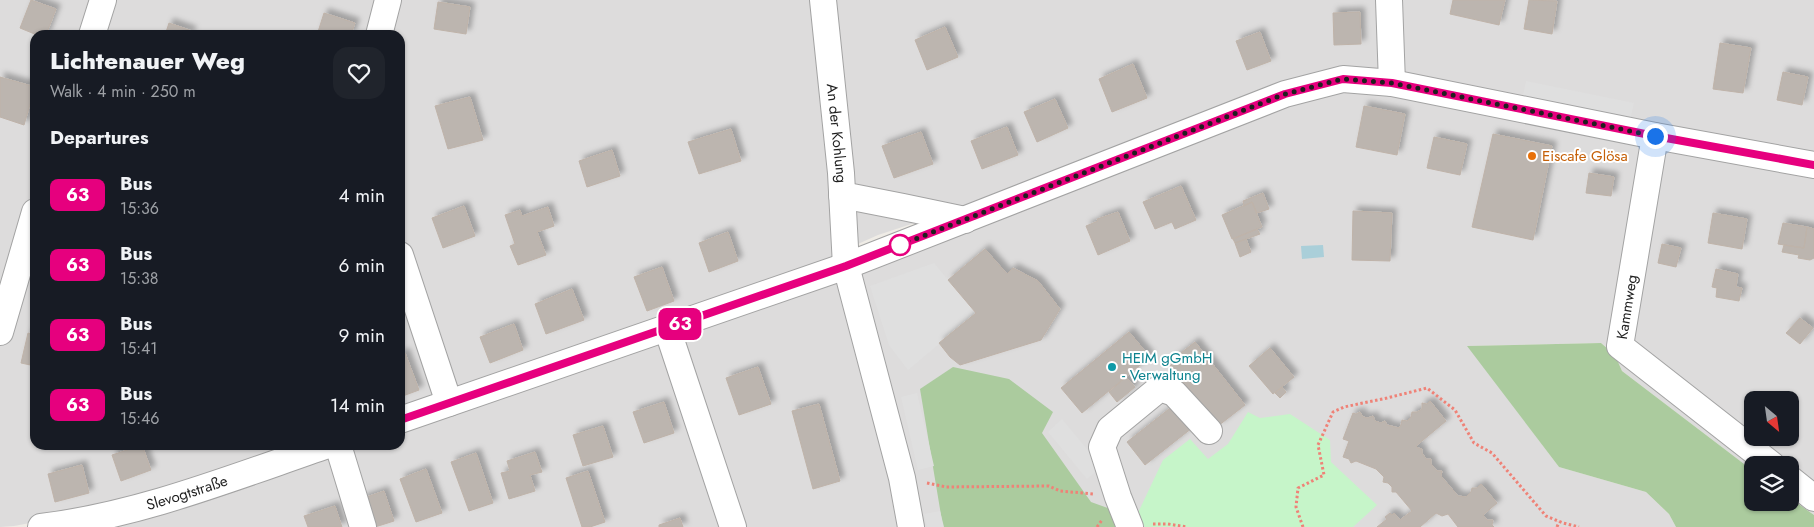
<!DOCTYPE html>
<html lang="en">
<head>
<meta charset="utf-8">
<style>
	body { margin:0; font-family:Jost,sans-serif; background:#20242c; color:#f1f3f6; height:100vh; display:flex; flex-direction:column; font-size:19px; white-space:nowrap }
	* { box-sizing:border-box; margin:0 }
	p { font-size:16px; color:#9ea1a6 }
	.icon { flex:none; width:28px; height:28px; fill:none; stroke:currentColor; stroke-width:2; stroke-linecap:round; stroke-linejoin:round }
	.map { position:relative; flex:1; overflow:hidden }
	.sheet { position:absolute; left:30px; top:30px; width:375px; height:420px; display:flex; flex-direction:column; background:#171b24; border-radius:15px; box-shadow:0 1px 4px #0004 }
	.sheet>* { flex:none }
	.badge { padding:0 10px; border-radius:8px; font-size:18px; line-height:32px }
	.needle { width:32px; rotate:151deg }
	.controls { position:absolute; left:1744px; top:391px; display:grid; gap:10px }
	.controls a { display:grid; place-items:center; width:55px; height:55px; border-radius:10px; background:#171b24; box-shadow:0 1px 4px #0004; font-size:25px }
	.you { position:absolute; width:25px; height:25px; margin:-12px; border:4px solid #fff; border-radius:50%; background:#1a73e8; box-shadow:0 0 0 8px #1a73e833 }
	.map>.badge { position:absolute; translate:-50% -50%; box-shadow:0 0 0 2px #fff }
	h2 { padding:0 20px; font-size:19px; line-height:45px }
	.round { display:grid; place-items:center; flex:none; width:52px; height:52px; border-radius:15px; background:#20242c }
	.overview { display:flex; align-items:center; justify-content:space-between; height:85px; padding:0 20px }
	h1 { font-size:24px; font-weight:800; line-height:38px }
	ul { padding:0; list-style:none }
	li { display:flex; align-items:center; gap:15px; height:70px; padding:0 20px }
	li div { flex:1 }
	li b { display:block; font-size:19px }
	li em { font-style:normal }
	li .badge { min-width:55px; font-weight:700; text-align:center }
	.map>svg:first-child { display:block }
	.residential { fill:#dddcdc; fill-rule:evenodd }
	.forest { fill:#abcb9e }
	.park { fill:#c6f5c9 }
	.parking { fill:#dfdfdf }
	.water { fill:#aacfd9 }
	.building { fill:#bcb5af; stroke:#bfb3a9; filter:url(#shadow) }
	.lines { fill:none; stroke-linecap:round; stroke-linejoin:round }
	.minor-casing { stroke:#a3a3a3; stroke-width:28 }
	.path { stroke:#ef8277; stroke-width:3; stroke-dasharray:2.5 2.5; stroke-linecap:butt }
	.minor { stroke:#fff; stroke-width:26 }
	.line-casing { stroke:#fff; stroke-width:11 }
	.line { stroke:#e6007e; stroke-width:8 }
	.walk { stroke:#1f1f1f; stroke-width:5; stroke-dasharray:0 9 }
	.food-dot { fill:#e8710a; stroke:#fff; stroke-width:2 }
	.stop-dot { fill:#fff; stroke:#e6007e; stroke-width:2.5 }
	.culture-dot { fill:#0f9aa8; stroke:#fff; stroke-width:2 }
	.labels { text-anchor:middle; stroke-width:4; stroke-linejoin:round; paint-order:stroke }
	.street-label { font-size:15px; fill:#1f1f1f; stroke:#fff }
	.food-label { font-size:15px; fill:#c56008; stroke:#fff; text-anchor:start }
	.culture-label { font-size:15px; fill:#0d838f; stroke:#fff; text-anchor:start }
</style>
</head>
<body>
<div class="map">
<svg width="1814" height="527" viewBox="0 0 1814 527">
	<defs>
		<filter id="shadow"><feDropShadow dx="4.5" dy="-4.5" stdDeviation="2.5" flood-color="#0004"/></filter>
	</defs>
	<rect width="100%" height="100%" fill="#efece6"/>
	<path class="residential" d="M0,0h1814v155l-468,-80 -319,111 -149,49 -29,13 -19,19 -430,146v-378h-365v410h271l-191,62 -101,19 -14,1z
		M1355,86l459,86v343l-24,-18v-32h-38v5l-130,-99 -7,-16 -14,-12 -133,3 91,121 87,25 23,22 7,13h-1598l263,-82h59v-21l883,-321zM1752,400h38v38h-38z"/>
	<path class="forest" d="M1601,343l14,12 7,16 130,99v32h38v-4l24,17v12h-138l-7,-13 -23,-22 -87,-25 -92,-121z
		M953,367l56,12 44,33 -11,21 49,69 25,9 4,16h-177l-23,-138z"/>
	<path class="park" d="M1248,412l12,6 30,-4 40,26 1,22 46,43 -24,22h-208l-9,-10 27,-57 27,-21 18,20 20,-15z"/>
	<path class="parking" d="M1526,81l108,22 -6,27 -108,-22z
		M934,263l42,50 -68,57 -19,-25 -19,-59z
		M917,393l17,73 -16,4 -17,-73z
		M1062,419l40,48 -15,12 -39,-47z
		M940,511l4,16h-17l-3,-13z"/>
	<path class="water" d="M1323,245l1,12 -22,2 -1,-13z"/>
	<path class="building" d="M31,0l25,9 -10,26h-9l-17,-7z
		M1453,0h52l-6,25 -49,-11z
		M1529,0l28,1 -5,33 -28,-5z
		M438,2l32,5 -4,27 -32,-5z
		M1360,12l1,32 -27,1 -1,-32z
		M324,13l31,10 -4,12h-34z
		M169,23l23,8 -2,4h-25z
		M945,27l13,30 -31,13 -12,-30z
		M1260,32l11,29 -24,9 -11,-29z
		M1720,43l31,5 -8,45 -30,-4z
		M1133,64l14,34 -35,14 -13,-33z
		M1783,72l25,5 -6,28 -25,-5z
		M0,77l35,10 -11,38 -24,-8z
		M470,97l13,43 -35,9 -13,-43z
		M1055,99l13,29 -31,14 -13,-30z
		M1364,106l41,8 -8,41 -41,-8z
		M1007,127l11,28 -36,14 -11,-28z
		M731,129l10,32 -42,13 -11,-32z
		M921,132l12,32 -39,14 -12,-32z
		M1493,134l59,12 -19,94 -61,-13z
		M1434,137l33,7 -7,31 -33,-7z
		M612,150l8,26 -33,11 -8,-26z
		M1589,173l25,4 -3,19 -25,-3z
		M1181,186l15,34 -21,9 -3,-7 -17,7 -12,-27z
		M1263,193l6,16 -12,4 -5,-11 -8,4 -1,-5z
		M1252,202l10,25 -30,12 -10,-24z
		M464,206l11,30 -32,12 -11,-30z
		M548,207l6,19 -17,6 9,23 -28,10 -8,-19 5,-2 -10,-29 15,-5 2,6z
		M1353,211l39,2 -2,48 -38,-1z
		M1118,212l12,29 -32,14 -12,-29 12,-5 -1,-2z
		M1713,213l34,6 -5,30 -34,-6z
		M1783,223l24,4 -3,21 -26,-4z
		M1807,227l7,2v29l-4,2 -12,-2 1,-3 -17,-3 2,-7 20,3z
		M1257,229l3,5 -25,9 -2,-4z
		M728,232l10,29 -29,11 -10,-29z
		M1246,239l5,13 -11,5 -5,-14z
		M1662,244l19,4 -5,19 -18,-4z
		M985,249l22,25 6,-6 25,13 22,28 -19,31 -81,25 -10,-8 -11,-14 37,-30 -28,-33z
		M662,267l12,34 -27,10 -13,-34z
		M1716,269l22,5 -2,13 6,1 -3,13 -23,-4 1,-9 -5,-1z
		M572,289l12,31 -38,14 -11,-30z
		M1800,318l13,10 -13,16 -14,-11z
		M514,324l9,26 -33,13 -10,-26z
		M1129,332l21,25 -68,56 -21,-25z
		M28,333l7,2v31l-14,-3z
		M1195,342l50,63 -27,21 -50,-63z
		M1270,348l24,29 -21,17 -24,-28z
		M405,353l14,37 -19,7v-43z
		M758,367l13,37 -32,11 -13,-37z
		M1126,377l9,10 -18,15 -8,-10z
		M1282,387l4,5 -6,6 -5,-5z
		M1430,401l16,20 -30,25 2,2 4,1v4l4,6h5v5l6,7h5l-1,5 17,20 8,1 5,-5 1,-4h5l4,-4 16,19 -14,12 4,5h6l-1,5 2,2h-36l-10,-13 -6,2 -6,-3 -16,14h-43l10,-8 -2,-2 5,-4 2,2 2,-2 6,7 12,-9 -16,-19h-4v-5l-4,-4 -5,-1 1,-5 -8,-8 -20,-8 -5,2 -2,-4 -6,-2 6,-16 -6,-2 10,-26 3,1 4,-2 3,5 5,1 5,-2 2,5 6,2 4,-2 2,4 12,3 2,-3 1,-5 5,1 4,-4 1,-5h5l5,-3v-6l5,1z
		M664,402l10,31 -30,10 -11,-31z
		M819,404l21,77 -27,8 -21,-78z
		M1174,405l18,23 -47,37 -18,-23z
		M603,426l10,31 -30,9 -10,-31z
		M142,445l9,25 -30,11 -9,-26z
		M535,452l7,20 -12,3 5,16 -26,8 -8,-26 9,-2 -3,-10z
		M476,453l17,50 -24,8 -18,-49z
		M82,465l7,28 -34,9 -7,-28z
		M426,469l16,44 -26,9 -16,-43z
		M588,471l17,51 -15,5h-8l-16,-49z
		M384,491l10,30 -19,6 -14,-28z
		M335,506l7,21h-34l-4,-11z
		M680,518l3,9h-24v-2z"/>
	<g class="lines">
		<g class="minor-casing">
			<g id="minor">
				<path id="s1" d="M823,0l18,173 5,93 56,212 9,49"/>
				<path d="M1389,0l3,83"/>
				<path d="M92,35l11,-35"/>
				<path d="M379,35l9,-35"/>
				<path d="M1655,136l-35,210 152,119"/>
				<path d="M842,195l61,12 62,13"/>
				<path d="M400,255l49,148"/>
				<path d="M667,328l66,199"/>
				<path d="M0,332l35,-120"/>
				<path d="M400,420l446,-154 439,-172 58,-15 49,4 263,53 159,29"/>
				<path d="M338,445l25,82"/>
				<path d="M1790,479l24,19"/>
				<path id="s2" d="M41,527c99,-12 193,-50 287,-82"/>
				<path d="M1130,527l-12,-30 -16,-50 8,-18 50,-41 14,5 35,38"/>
			</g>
		</g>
		<path class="path" d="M927,483l19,4 103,-1 11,5 34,3
			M1153,524h15l19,3
			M1097,527l5,-7
			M1303,527l-7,-20 2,-19 26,-13 -6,-30 15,-33 11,-5 43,-9 40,-10 28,22 19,33 18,10 54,63 17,7 16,4
			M1557,527l2,-5"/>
		<use href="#minor" class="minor"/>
	</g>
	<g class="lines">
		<g class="line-casing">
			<path id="line" d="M400,420l446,-154 439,-172 58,-15 49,4 263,53 159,29"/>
		</g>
		<use href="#line" class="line"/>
		<path class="walk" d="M900,245l385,-151 58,-15 49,4 263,53"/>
	</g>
	<circle class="food-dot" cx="1532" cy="156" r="5"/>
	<circle class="stop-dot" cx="900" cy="245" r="10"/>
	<circle class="culture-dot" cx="1112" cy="367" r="5"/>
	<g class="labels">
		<g class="street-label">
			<text dy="5" stroke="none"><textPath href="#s1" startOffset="134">An der Kohlung</textPath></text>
			<text transform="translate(1627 307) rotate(-81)" y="5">Kammweg</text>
			<text dy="5" stroke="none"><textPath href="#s2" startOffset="150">Slevogtstraße</textPath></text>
		</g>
		<g class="food-label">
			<text x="1542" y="161">Eiscafe Glösa</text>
		</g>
		<g class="culture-label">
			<text x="1122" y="363">HEIM gGmbH<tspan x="1122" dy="17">- Verwaltung</tspan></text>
		</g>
	</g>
</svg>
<div class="controls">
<a><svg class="needle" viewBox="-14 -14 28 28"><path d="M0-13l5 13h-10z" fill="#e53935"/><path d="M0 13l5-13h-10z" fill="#9ea1a6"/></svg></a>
<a><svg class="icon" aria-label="layers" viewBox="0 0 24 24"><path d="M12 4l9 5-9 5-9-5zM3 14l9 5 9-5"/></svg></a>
</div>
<div class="you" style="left:1655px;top:136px"></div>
<b class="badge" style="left:680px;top:324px;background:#e6007e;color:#fff">63</b>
<section class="sheet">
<div class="overview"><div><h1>Lichtenauer Weg</h1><p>Walk · 4 min · 250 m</p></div><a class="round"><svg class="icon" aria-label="heart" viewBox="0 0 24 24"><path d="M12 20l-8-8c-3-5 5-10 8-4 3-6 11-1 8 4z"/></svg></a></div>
<h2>Departures</h2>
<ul>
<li><span class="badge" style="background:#e6007e;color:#fff">63</span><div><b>Bus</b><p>15:36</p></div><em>4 min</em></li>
<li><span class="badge" style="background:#e6007e;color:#fff">63</span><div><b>Bus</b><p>15:38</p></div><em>6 min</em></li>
<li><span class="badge" style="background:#e6007e;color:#fff">63</span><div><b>Bus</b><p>15:41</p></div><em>9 min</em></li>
<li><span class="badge" style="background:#e6007e;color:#fff">63</span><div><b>Bus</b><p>15:46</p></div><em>14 min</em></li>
</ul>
</section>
</div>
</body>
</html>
